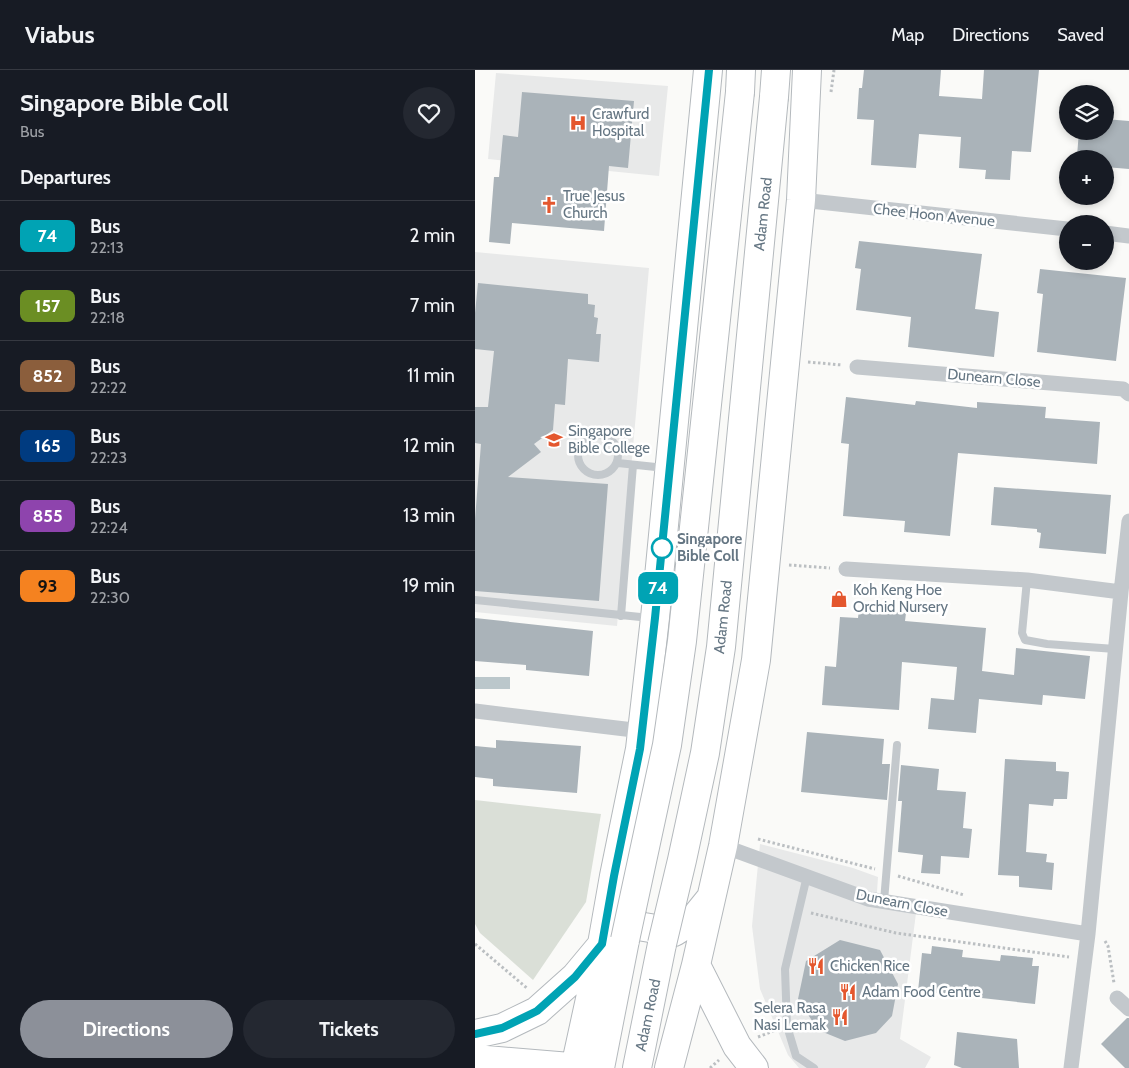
<!DOCTYPE html>
<html lang="en">
<head>
<meta charset="utf-8">
<style>
	body { margin:0; font-family:Cabin,sans-serif; background:#242831; color:#f1f3f6; height:100vh; display:flex; flex-direction:column; font-size:19px; white-space:nowrap }
	* { box-sizing:border-box; margin:0 }
	p { font-size:16px; color:#9ea1a6 }
	.icon { flex:none; width:28px; height:28px; fill:none; stroke:currentColor; stroke-width:2; stroke-linecap:round; stroke-linejoin:round }
	.map { position:relative; flex:1; overflow:hidden }
	.panel { display:flex; flex-direction:column; background:#171b24; width:475px }
	.panel>* { flex:none }
	.badge { padding:0 10px; border-radius:8px; font-size:18px; line-height:32px }
	.fabs { position:absolute; left:584px; top:15px; display:grid; gap:10px }
	.fabs a { display:grid; place-items:center; width:55px; height:55px; border-radius:50%; background:#171b24; box-shadow:0 2px 8px #0003; font-size:25px }
	.map>.badge { position:absolute; translate:-50% -50%; box-shadow:0 0 0 2px #fff }
	h2 { padding:0 20px; font-size:19px; line-height:45px }
	.round { display:grid; place-items:center; flex:none; width:52px; height:52px; border-radius:26px; background:#242831 }
	.head { display:flex; align-items:center; justify-content:space-between; height:85px; padding:0 20px }
	h1 { font-size:24px; font-weight:700; line-height:38px }
	.action { display:flex; gap:10px; margin-top:auto; padding:10px 20px }
	.action a { flex:1; height:58px; border-radius:30px; background:#8c9099; color:#fff; font-size:20px; font-weight:700; line-height:58px; text-align:center }
	.action a+a { background:#242831; color:#f1f3f6 }
	ul { padding:0; list-style:none }
	li { display:flex; align-items:center; gap:15px; height:70px; padding:0 20px; border-top:1px solid #363941 }
	li div { flex:1 }
	li b { display:block; font-size:19px }
	li em { font-style:normal }
	li .badge { min-width:55px; font-weight:700; text-align:center }
	header { display:flex; align-items:center; gap:30px; box-sizing:border-box; height:70px; padding:0 25px; background:#171b24; border-bottom:1px solid #363941 }
	header strong { font-size:24px }
	nav { display:flex; gap:28px; margin-inline-start:auto; font-size:18px }
	main { display:flex; flex:1; min-height:0 }
	.map>svg:first-child { display:block }
	.built { fill:#e8e9e9 }
	.green { fill:#dadfd7 }
	.water { fill:#bbc7cb }
	.building { fill:#aab3b9 }
	.lines { fill:none; stroke-linecap:round; stroke-linejoin:round }
	.highway-casing { stroke:#b4b9bd; stroke-width:30 }
	.path { stroke:#bbbfc2; stroke-width:3; stroke-dasharray:2.5 2.5; stroke-linecap:butt }
	.lane { stroke:#c3c8cc; stroke-width:8 }
	.street { stroke:#c3c8cc; stroke-width:15 }
	.highway { stroke:#fff; stroke-width:28 }
	.highway-bridge-casing { stroke:#b4b9bd; stroke-width:30; stroke-linecap:butt }
	.highway-bridge { stroke:#fff; stroke-width:28 }
	.line-casing { stroke:#fff; stroke-width:11 }
	.line { stroke:#00a3b4; stroke-width:8 }
	.stop-dot { fill:#fff; stroke:#00a3b4; stroke-width:2.5 }
	.labels { text-anchor:middle; stroke-width:5; stroke-linejoin:round; paint-order:stroke }
	.poi-label { font-size:15px; fill:#657683; stroke:#fff; text-anchor:start }
	.street-label { font-size:15px; fill:#657683; stroke:#fff }
	.stop-label { font-size:15px; font-weight:bold; fill:#657683; stroke:#fff; text-anchor:start }
</style>
</head>
<body>
<header>
<strong>Viabus</strong>
<nav><a>Map</a><a>Directions</a><a>Saved</a></nav>
</header>
<main>
<section class="panel">
<div class="head"><div><h1>Singapore Bible Coll</h1><p>Bus</p></div><a class="round"><svg class="icon" aria-label="heart" viewBox="0 0 24 24"><path d="M12 20l-8-8c-3-5 5-10 8-4 3-6 11-1 8 4z"/></svg></a></div>
<h2>Departures</h2>
<ul>
<li><span class="badge" style="background:#00a3b4;color:#fff">74</span><div><b>Bus</b><p>22:13</p></div><em>2 min</em></li>
<li><span class="badge" style="background:#6b8e23;color:#fff">157</span><div><b>Bus</b><p>22:18</p></div><em>7 min</em></li>
<li><span class="badge" style="background:#8b5e3c;color:#fff">852</span><div><b>Bus</b><p>22:22</p></div><em>11 min</em></li>
<li><span class="badge" style="background:#003b80;color:#fff">165</span><div><b>Bus</b><p>22:23</p></div><em>12 min</em></li>
<li><span class="badge" style="background:#8e44ad;color:#fff">855</span><div><b>Bus</b><p>22:24</p></div><em>13 min</em></li>
<li><span class="badge" style="background:#f58220;color:#111">93</span><div><b>Bus</b><p>22:30</p></div><em>19 min</em></li>
</ul>
<div class="action"><a>Directions</a><a>Tickets</a></div>
</section>
<div class="map">
<svg width="654" height="998" viewBox="0 0 654 998">
	<rect width="100%" height="100%" fill="#fafaf8"/>
	<path class="built" d="M21,3l172,13 -9,90 -171,-17z
		M0,182l174,16 -32,358 -142,-14z
		M285,774l93,24 25,9 -2,30 40,6 -16,126 31,18 -6,11h-126l-11,-13 -28,-66 -8,-63z"/>
	<path class="green" d="M0,730l126,14 -15,88 -53,78 -53,-47 -5,-9z"/>
	<path class="water" d="M0,607h35v12h-35z"/>
	<path class="building" d="M389,0h77l-2,26 43,3 2,-29h55l-8,82 -19,-1 -2,29 -25,-1 1,-9 -27,-2 2,-31 -42,-3 -3,34 -45,-3 3,-45 -17,-1 2,-31h3z
		M47,22l112,9 -6,67 -19,-2 -5,65 -92,-8 -2,21 -21,-2 5,-65h5l4,-42 15,2z
		M630,49l24,2v48l-24,-2v-8h-18v-2l-10,-1 2,-25h26z
		M384,171l123,13 -7,55 24,3 -5,45 -86,-10 3,-30 -55,-7 5,-41 -6,-1z
		M565,199l86,9 -10,83 -79,-9 6,-58 -6,-1z
		M3,213l110,11v10l7,1 -1,12 4,1 -2,16h5l-2,28 -31,-3 -3,46 -10,-1 -2,26 -19,14 7,8 -33,25 100,7 -9,117 -124,-10v-72l6,-75 -6,-1v-36h13l6,-56 -19,-2v-36z
		M371,327l69,8 1,-4 61,7v-6l69,5 -1,11 55,4 -3,42 -139,-11 -8,83 -46,-4 1,-11 -62,-5 6,-72 -8,-1z
		M519,417l117,8 -5,59 -67,-6 2,-15 -4,-1v-3l-46,-4z
		M384,539l47,4 -1,8 81,7 -4,43 32,4 2,-27 74,8 -5,43 -42,-4 -1,10 -63,-6 -3,34 -48,-4 3,-31 23,2 3,-33 -55,-5 -3,48 -77,-5 3,-39 11,1 4,-50 18,1z
		M0,548l118,13 -4,45 -63,-6v-5l-51,-4z
		M332,662l77,7 -2,25h8l-3,36 -86,-8z
		M21,670l85,6 -4,47 -84,-7v-7l-18,-2v-31l21,2z
		M530,689l51,3v9l13,1 -2,27h-13l-1,7 -24,-2 -3,48 21,2 -1,8 8,1 -2,27 -33,-3v-11l-21,-1z
		M426,695l38,4 -2,21 29,2 -3,36 9,1 -3,29 -28,-2 -1,18 -19,-1 2,-18 -25,-3 4,-51h-4z
		M365,870l40,10 18,34 -6,32 -16,17 -31,8 -27,-11 -20,-31 8,-38z
		M457,876l31,4 -1,7 38,4 1,-6 32,3 -1,8h7l-4,38 -117,-13 4,-38 9,1z
		M652,948h2v50h-4l-24,-24z
		M482,962l60,7 2,29h-57l-8,-3z"/>
	<g class="lines">
		<g class="highway-casing">
			<path id="highway" d="M265,22l1,-22
				M299,27l2,-27
				M144,829l19,27 36,6 19,-12 17,-21
				M221,895l41,81 17,22
				M0,964l27,-6 35,-17 38,-34 25,-30
				M0,989l107,9
				M100,998l27,-124 12,-68 26,-127 15,-131 53,-548
				M125,998l25,-128
				M162,998l25,-124
				M194,998l27,-103 27,-119 33,-186 45,-460 6,-130"/>
		</g>
		<path class="path" d="M356,22l3,-22
			M605,147l16,2
			M333,292l34,3
			M314,495l41,3
			M283,769l117,30
			M423,806l66,19
			M336,843l85,20 173,24
			M630,871l3,5 6,37
			M0,874l53,45
			M283,967l18,-7
			M235,998l9,-8"/>
		<path class="lane" d="M103 385a20 20 0 1 1 40 0a20 20 0 1 1-40 0Z
			M143,393l47,5
			M552,510l-5,53 3,7 22,4 68,5
			M0,530l175,18
			M146,546l12,-151
			M332,806l-22,93 2,57 9,30 18,12
			M409,831l13,-156"/>
		<path class="street" d="M326,130l266,29
			M630,163l24,3
			M382,297l266,22 6,5
			M371,499l181,11 94,12
			M0,641l167,20
			M248,776l145,53 220,35
			M642,928l12,11
			M596,998l17,-134 33,-342 8,-71"/>
		<use href="#highway" class="highway"/>
		<g class="highway-bridge-casing">
			<path id="highway-bridge" d="M150,870l42,-195 15,-104 58,-549
				M187,874l20,-84 23,-107 16,-106 53,-550"/>
		</g>
		<use href="#highway-bridge" class="highway-bridge"/>
	</g>
	<g class="lines">
		<g class="line-casing">
			<path id="line" d="M0,964l27,-6 35,-17 38,-34 27,-33 12,-68 26,-127 15,-131 54,-548"/>
		</g>
		<use href="#line" class="line"/>
	</g>
	<defs>
		<g id="hospital-bare" transform="scale(1.35)"><path d="M-5-5h3v3.5h4V-5h3V5h-3V1.5h-4V5h-3Z" fill="#e4572e" stroke="#fff" stroke-width="2.5" paint-order="stroke"/></g>
		<g id="church-bare" transform="scale(1.35)"><path d="M-1.2-6h2.4v3.5h3.3v2.4h-3.3V6h-2.4V-.1h-3.3v-2.4h3.3Z" fill="#e4572e" stroke="#fff" stroke-width="2.5" paint-order="stroke"/></g>
		<g id="university-bare" transform="scale(1.35)"><path d="M0-5L7-2L0 1L-7-2ZM-4 1L0 2.5L4 1V4Q0 6-4 4Z" fill="#e4572e" stroke="#fff" stroke-width="2.5" paint-order="stroke"/></g>
		<g id="shop-bare" transform="scale(1.35)"><path d="M-5-2.5h2.3a2.7 3.5 0 0 1 5.4 0H5L5.5 6h-11ZM-1.5-2.5h3a1.5 2.3 0 0 0-3 0Z" fill="#e4572e" stroke="#fff" stroke-width="2.5" paint-order="stroke"/></g>
		<g id="restaurant-bare" transform="scale(1.35)"><path d="M-5-6h1v4h1v-4h1v4h1v-4h1v5L-1.5 .5V6h-2V.5L-5-1ZM5-6V6H3V1.5H1.5Q1.5-4 5-6Z" fill="#e4572e" stroke="#fff" stroke-width="2.5" paint-order="stroke"/></g>
	</defs>
	<g fill-rule="evenodd">
		<use href="#hospital-bare" x="103" y="53"/>
		<use href="#church-bare" x="74" y="135"/>
		<use href="#university-bare" x="79" y="370"/>
		<use href="#shop-bare" x="364" y="529"/>
		<use href="#restaurant-bare" x="341" y="896"/>
		<use href="#restaurant-bare" x="373" y="922"/>
		<use href="#restaurant-bare" x="365" y="947"/>
	</g>
	<circle class="stop-dot" cx="187" cy="478" r="10"/>
	<g class="labels">
		<g class="poi-label">
			<text x="117" y="49">Crawfurd<tspan x="117" dy="17">Hospital</tspan></text>
			<text x="88" y="131">True Jesus<tspan x="88" dy="17">Church</tspan></text>
			<text x="93" y="366">Singapore<tspan x="93" dy="17">Bible College</tspan></text>
			<text x="378" y="525">Koh Keng Hoe<tspan x="378" dy="17">Orchid Nursery</tspan></text>
			<text x="355" y="901">Chicken Rice</text>
			<text x="387" y="927">Adam Food Centre</text>
			<text x="351" y="943" text-anchor="end">Selera Rasa<tspan x="351" dy="17">Nasi Lemak</tspan></text>
		</g>
		<g class="street-label">
			<text transform="translate(288 144) rotate(-84)" y="5">Adam Road</text>
			<text transform="translate(459 145) rotate(6)" y="5">Chee Hoon Avenue</text>
			<text transform="translate(519 308) rotate(5)" y="5">Dunearn Close</text>
			<text transform="translate(248 547) rotate(-84)" y="5">Adam Road</text>
			<text transform="translate(427 833) rotate(11)" y="5">Dunearn Close</text>
			<text transform="translate(173 945) rotate(-78)" y="5">Adam Road</text>
		</g>
		<g class="stop-label">
			<text x="202" y="474">Singapore<tspan x="202" dy="17">Bible Coll</tspan></text>
		</g>
	</g>
</svg>
<div class="fabs">
<a><svg class="icon" aria-label="layers" viewBox="0 0 24 24"><path d="M12 4l9 5-9 5-9-5zM3 14l9 5 9-5"/></svg></a>
<a>+</a>
<a>−</a>
</div>
<b class="badge" style="left:183px;top:518px;background:#00a3b4;color:#fff">74</b>
</div>
</main>
</body>
</html>
